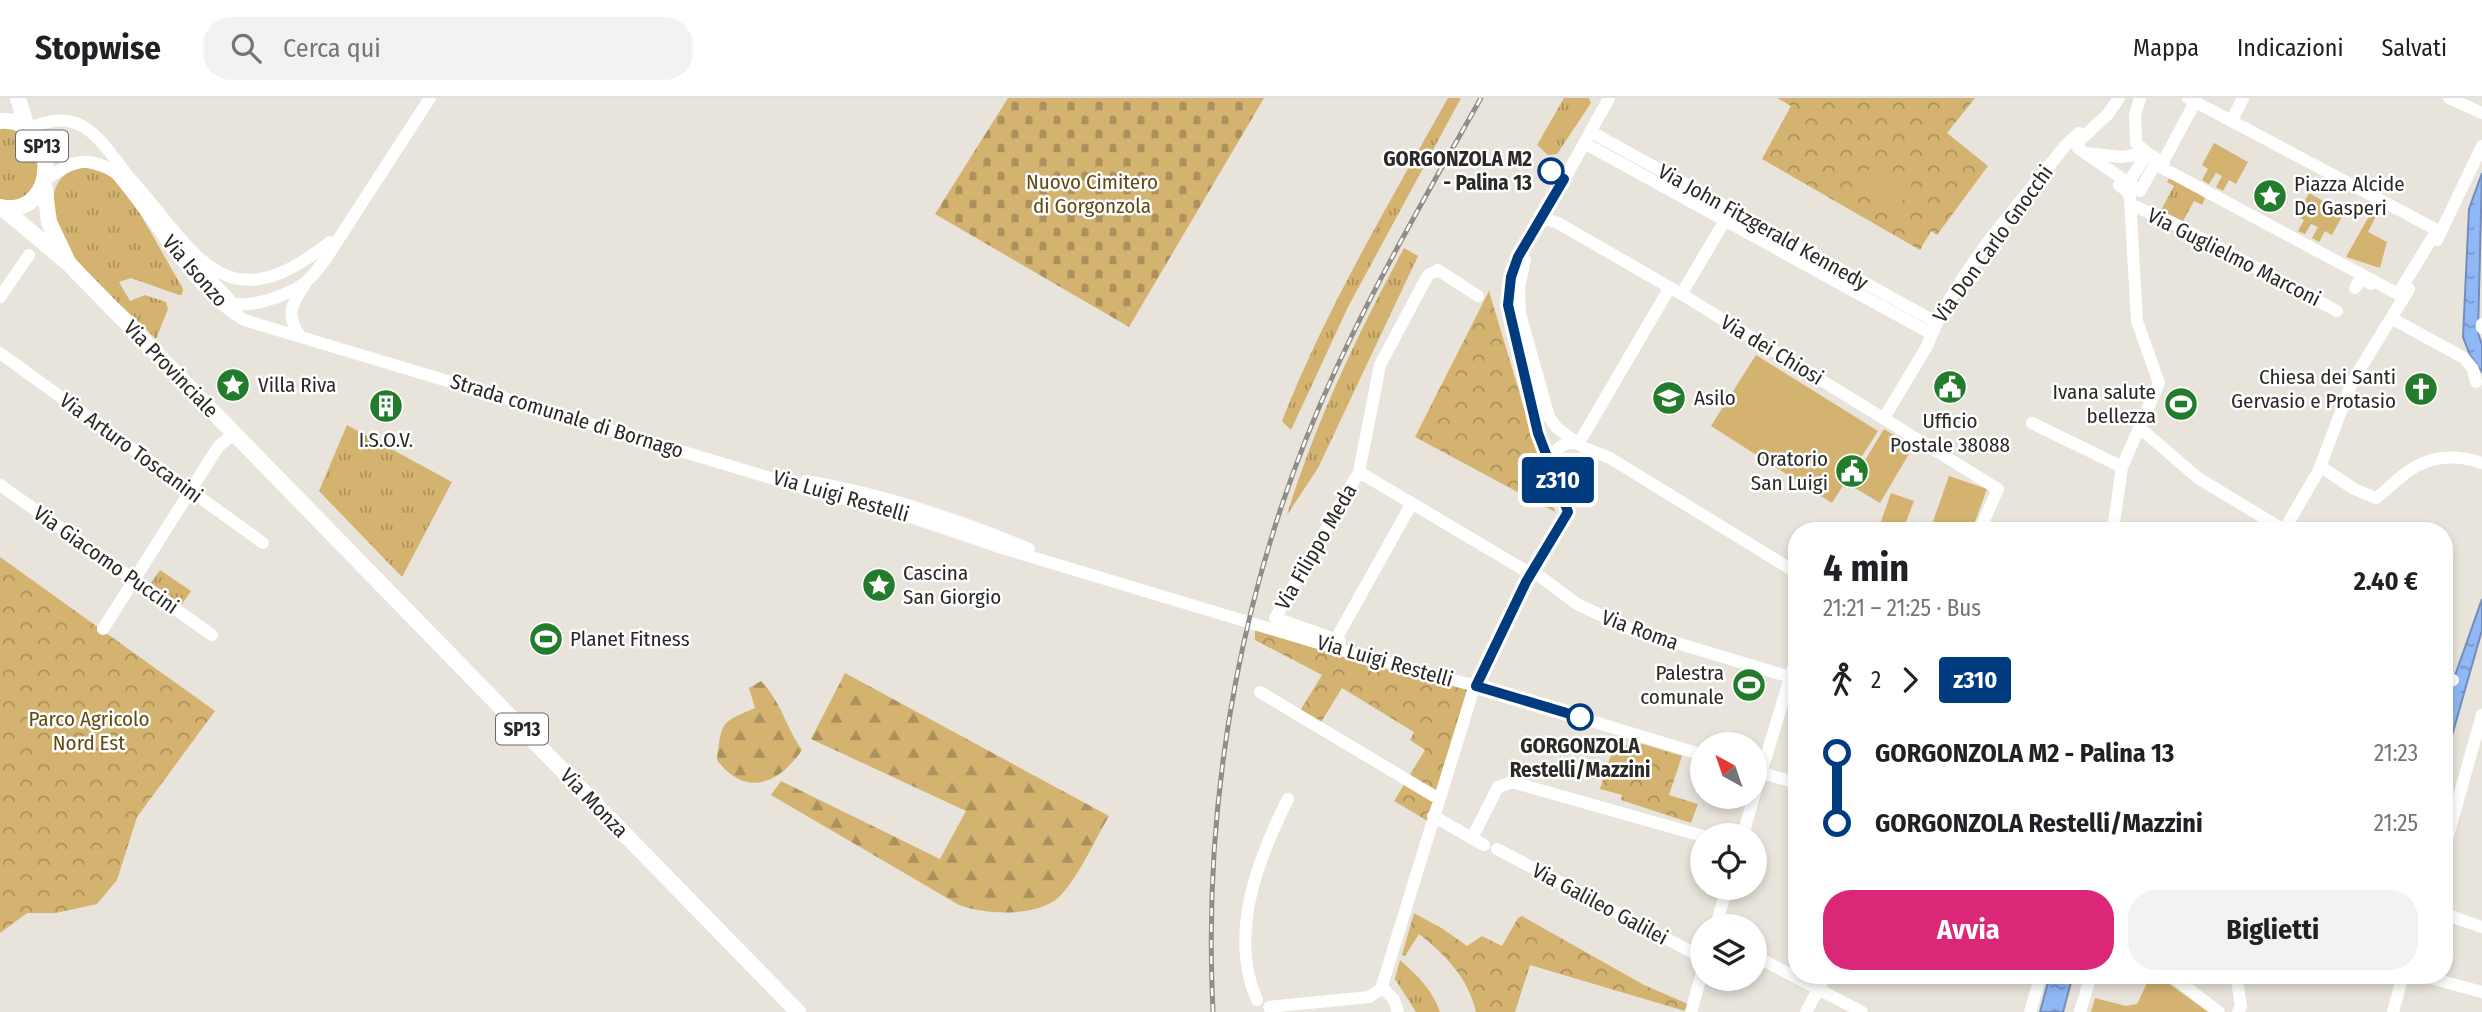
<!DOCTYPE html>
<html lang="it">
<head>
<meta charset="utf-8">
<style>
	body { margin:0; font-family:"Fira Sans Condensed",sans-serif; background:#f2f2f2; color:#202124; height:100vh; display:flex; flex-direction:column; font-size:26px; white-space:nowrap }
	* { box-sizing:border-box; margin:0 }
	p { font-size:23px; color:#757577 }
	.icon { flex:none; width:38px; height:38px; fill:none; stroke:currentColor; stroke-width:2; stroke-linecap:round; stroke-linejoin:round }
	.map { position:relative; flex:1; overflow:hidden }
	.side { position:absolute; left:1788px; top:424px; width:665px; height:462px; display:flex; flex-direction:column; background:#fff; border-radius:28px; box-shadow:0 4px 10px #0003 }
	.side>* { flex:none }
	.badge { padding:0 14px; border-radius:5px; font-size:24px; line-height:46px }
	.needle { width:46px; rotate:320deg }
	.fabs { position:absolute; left:1690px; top:634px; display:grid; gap:14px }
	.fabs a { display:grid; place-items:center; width:77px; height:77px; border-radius:50%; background:#fff; box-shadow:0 4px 10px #0003; font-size:35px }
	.map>.badge { position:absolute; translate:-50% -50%; box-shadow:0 0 0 4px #fff }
	.legs { display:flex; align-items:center; gap:10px; height:77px; padding:0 35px; font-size:23px }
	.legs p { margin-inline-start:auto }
	.summary { display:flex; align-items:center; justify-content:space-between; height:119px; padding:0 35px }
	h1 { font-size:38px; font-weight:700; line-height:52px }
	.cta { display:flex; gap:14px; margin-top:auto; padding:14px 35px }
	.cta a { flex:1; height:80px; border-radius:28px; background:#db2777; color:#fff; font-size:28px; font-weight:700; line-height:80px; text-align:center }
	.cta a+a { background:#f2f2f2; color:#202124 }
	ul { padding:0 35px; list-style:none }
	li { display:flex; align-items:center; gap:24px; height:70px; font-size:26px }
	li i { display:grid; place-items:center; width:10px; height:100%; margin:0 9px; background:currentColor }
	li i::after { content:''; width:18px; height:18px; margin:-9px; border:5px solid; border-radius:50%; background:#fff }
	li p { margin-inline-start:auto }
	li:first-child i { background:linear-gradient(#0000 50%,currentColor 0) }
	li:last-child i { background:linear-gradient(currentColor 50%,#0000 0) }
	header { display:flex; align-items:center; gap:42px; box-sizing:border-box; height:98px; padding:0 35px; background:#fff; border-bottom:2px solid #e0e0e0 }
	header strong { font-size:33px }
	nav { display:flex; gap:38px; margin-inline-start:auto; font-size:24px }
	.search { width:490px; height:63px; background:#f2f2f2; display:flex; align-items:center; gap:18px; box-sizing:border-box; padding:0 24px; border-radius:28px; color:#757577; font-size:26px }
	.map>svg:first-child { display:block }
	.grass { fill:url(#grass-tufts) }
	.forest { fill:url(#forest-firs) }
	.cemetery { fill:url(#cemetery-stones) }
	.park { fill:url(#park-crowns) }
	.garden { fill:#d4b270 }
	.water { fill:url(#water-ripples); stroke:#728db8; stroke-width:2 }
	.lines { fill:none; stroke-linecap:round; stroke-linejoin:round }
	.minor { stroke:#fff; stroke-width:12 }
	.major { stroke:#fff; stroke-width:16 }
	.rail-casing { stroke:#908d87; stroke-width:5 }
	.rail { stroke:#fff; stroke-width:2.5; stroke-dasharray:8; stroke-linecap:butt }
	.line-1-casing { stroke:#fff; stroke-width:16 }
	.line-1 { stroke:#003b80; stroke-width:10 }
	.stop-1-dot { fill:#fff; stroke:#003b80; stroke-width:3.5 }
	.labels { text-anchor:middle; stroke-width:5; stroke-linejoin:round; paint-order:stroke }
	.shield { fill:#fff; stroke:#6b6967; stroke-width:2 }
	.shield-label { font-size:19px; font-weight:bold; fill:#2b2926 }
	.stop-label { font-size:21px; font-weight:bold; fill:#2b2926; stroke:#fff; text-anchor:end }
	.park-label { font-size:21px; fill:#634a12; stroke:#fff }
	.poi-label { font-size:21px; fill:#2b2926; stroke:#fff; text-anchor:start }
	.street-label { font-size:21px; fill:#2b2926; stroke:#fff }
</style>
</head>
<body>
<header>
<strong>Stopwise</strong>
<div class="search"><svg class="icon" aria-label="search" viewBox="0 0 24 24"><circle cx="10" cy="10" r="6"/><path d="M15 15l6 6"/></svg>Cerca qui</div>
<nav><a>Mappa</a><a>Indicazioni</a><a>Salvati</a></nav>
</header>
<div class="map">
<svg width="2482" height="914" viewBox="0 0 2482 914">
	<defs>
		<pattern id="grass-tufts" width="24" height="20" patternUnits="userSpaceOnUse" patternTransform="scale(1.75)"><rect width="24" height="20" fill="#d4b270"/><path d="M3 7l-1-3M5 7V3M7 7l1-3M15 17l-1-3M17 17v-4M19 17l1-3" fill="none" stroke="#ac915c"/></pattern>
		<pattern id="forest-firs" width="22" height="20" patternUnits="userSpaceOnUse" patternTransform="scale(1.75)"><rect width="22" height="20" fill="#d4b270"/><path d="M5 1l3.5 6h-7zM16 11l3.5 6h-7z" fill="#ac915c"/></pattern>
		<pattern id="cemetery-stones" width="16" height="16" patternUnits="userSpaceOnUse" patternTransform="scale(1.75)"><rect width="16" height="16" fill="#d4b270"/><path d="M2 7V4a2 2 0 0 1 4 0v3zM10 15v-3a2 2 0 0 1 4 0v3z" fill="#ac915c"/></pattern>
		<pattern id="park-crowns" width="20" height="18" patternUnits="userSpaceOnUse" patternTransform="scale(1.75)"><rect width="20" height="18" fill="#d4b270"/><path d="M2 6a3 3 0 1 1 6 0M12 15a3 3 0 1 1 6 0" fill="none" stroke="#ac915c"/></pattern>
		<pattern id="water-ripples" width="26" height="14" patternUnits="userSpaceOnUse" patternTransform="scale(1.75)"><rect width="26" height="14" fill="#90b8f7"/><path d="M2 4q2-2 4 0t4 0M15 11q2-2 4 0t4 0" fill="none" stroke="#7696c8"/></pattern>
	</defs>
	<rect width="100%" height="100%" fill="#e8e4db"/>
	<path class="grass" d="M1448,0h13l-113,209 -57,123 -9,-9c44,-112 107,-218 166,-323z
		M1564,0h25l2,5 -34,51 -9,1 -11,-10z
		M0,28c32,3 37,21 41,49l-17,24 -24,2z
		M84,69l26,8 23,26 50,88 -1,6h-3l-48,-17 -12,4 11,19 15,-6 21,7 2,7 -12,30c-27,-28 -61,-54 -84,-85 -21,-29 -33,-79 12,-87z
		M2172,75l33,25 -3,7 -8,-4 -11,20 -22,-11 13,-24 -7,-4z
		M1404,150l14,8 -100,212 -31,47c29,-94 70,-180 117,-267z
		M347,327l105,57 -50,95 -83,-86z
		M160,472l31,21 -9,13 -31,-21z
		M1400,862c18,16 32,29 40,52h-24l-21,-33z"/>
	<path class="forest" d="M845,575l264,143c-15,25 -28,56 -47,78 -21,24 -76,21 -103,11l-188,-110 10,-14 159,78 26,-48 -155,-72z
		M761,583c22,24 23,43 41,69 -23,34 -57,48 -85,10 5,-39 3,-37 38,-52l-6,-20z"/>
	<path class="cemetery" d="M1008,0h256l-135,229 -194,-113z"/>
	<path class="park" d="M1777,0h198l-28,35 41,33 -51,69 -6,-4 -11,19 -158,-91 29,-53z
		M1489,193l66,221 -140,-75z
		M0,459l215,154 -78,106 -20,63 -20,24 -41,9h-29l-27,20z
		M1255,531l221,58 -45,136 -37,-22 31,-51 -15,-10 4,-8 -72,-44 -24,39 -20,-13 24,-39 -67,-35z
		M1615,644l15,4 13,-2 39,12 -13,39 29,9 -7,19 -70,-23 1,-5 -22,-6z
		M1414,815l29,16 24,17 15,-10 20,10 16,-28 4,-2 122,69 44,19 -3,7 -155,-46 -15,47h-39c-8,-35 -30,-56 -57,-78l-14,22 -3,-1z"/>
	<path class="garden" d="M2214,45l34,19 -12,22 -7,-4 -6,11 -7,-4 6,-11 -6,-3 -7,11 -7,-4 6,-11 -6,-4z
		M1875,62l37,26 -15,23 -38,-25z
		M2309,95l35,20 -12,22 -7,-4 -6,11 -7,-4 6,-11 -7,-3 -6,10 -7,-3 6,-11 -7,-4z
		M2377,104l5,3 -14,27 19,10 -7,26 -34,-11z
		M1756,257l122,76 -46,72 -121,-77z
		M1884,331l29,18 -33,56 -30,-18z
		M1949,378l38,13 -15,41h-42z
		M1891,395l23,8 -11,29h-25z
		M2151,877h6l51,37h-117l4,-14 31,8 11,-2z"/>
	<path class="water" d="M2482,75l-4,160 4,12v27l-12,-17 -7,-18 6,-128z
		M2482,501v31l-37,130v-56z
		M2050,877h23l-10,37h-23z"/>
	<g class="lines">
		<path class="minor" d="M2119,0l-11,16 -31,29 1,5 62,43 15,-27 243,130 39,-64 -249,-132
			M2140,0l-5,17 1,28 11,10
			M2449,0l33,15
			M2233,20l10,-20
			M28,31c52,-25 70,8 100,47
			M1591,34l345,190
			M1584,45l346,190
			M2085,55l37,4 25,-4
			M2163,64l32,-60
			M129,79c68,76 94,150 201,65
			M45,82c26,-19 43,-26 71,-7 43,49 72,113 128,147l563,169 104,28 91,31 356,107 118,31 227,69
			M2133,89l-4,-5 18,-29 17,10
			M2130,106l48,22 159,85
			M1543,120l15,5 125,72 315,194 -16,36 10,5
			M2437,142l45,-94
			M187,157l43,45
			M1525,162l-6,27 1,27 29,103 8,11 26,19 27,11 187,115
			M1685,190l36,-61
			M2355,190l5,-9 11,5
			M0,199l29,-42
			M220,200c20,16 69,-2 87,-17 7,-6 12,-14 18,-21l105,-162
			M2391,220l73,40 9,11 3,13
			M2482,226v4
			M300,238c-15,-21 -8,-33 5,-52
			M0,255l263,190
			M1884,320l43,-72c28,-73 89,-138 138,-200l14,-13
			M2032,325l90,44
			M2141,331l57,49 86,52
			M1583,338l83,-142
			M1553 364a19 19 0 1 1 38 0a19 19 0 1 1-38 0Z
			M2320,368l34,23 22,9c9,-6 17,-15 26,-22 24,-20 51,-23 80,-13
			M1359,374l172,102
			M806,383c77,13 151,38 223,68
			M0,387l212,150
			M2113,432l9,-63 37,-84 -22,-62 -7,-122 -2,-7 -9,-7
			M2284,432l35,-60 33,-88 57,-93
			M1533,473l44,33 53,25 167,50
			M103,531l115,-182 16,-14
			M1336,541l76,-136
			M1340,543l-65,-23 84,-146 21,-107 48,-90 10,-5 40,26
			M2445,580l8,2
			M1260,594l179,107
			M1755,673l42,12
			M1755,695l42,-138
			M1433,718l51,29
			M1743,737l11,-39
			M1472,740l26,-51 14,-5 191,54
			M2445,748l37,-131
			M1497,751l206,109
			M2445,816l37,13
			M1716,828l11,-39
			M1755,858l107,56
			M2170,877l49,37
			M2236,877l5,31 -3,6
			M2419,877l63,17
			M1382,889l12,13 4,12
			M1257,902c-29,-65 1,-142 31,-201
			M1269,909l100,-10 12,-8 91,-295 54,-112 41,-68 -9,-35 -20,-46 -28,-109 -2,-33 13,-41 22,-32 66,-120
			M1691,914l12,-43
			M1806,914l20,-37
			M2030,914l11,-37
			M2080,914l11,-37
			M2393,914l10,-37"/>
		<path class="major" d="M18,0l9,30
			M0,23c61,-5 60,99 0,86
			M44,86l5,38 17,36
			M1,109l67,56 730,749"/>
		<g class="rail-casing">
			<path id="rail" d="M1213,914c-11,-221 30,-442 123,-643 43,-93 95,-182 145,-271"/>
		</g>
		<use href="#rail" class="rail"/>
	</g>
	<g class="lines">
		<g class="line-1-casing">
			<path id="line-1" d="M1551,73l13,8 -46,78 -7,20 -3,28 30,128 30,79 -42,70 -50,104 104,31"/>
		</g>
		<use href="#line-1" class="line-1"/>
	</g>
	<defs>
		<g id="sight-disc" transform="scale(1.75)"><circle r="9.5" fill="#227c2c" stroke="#fff"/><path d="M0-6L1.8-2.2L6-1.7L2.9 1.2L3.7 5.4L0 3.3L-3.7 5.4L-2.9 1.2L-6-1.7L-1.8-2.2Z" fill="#fff"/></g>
		<g id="civic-disc" transform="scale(1.75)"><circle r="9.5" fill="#227c2c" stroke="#fff"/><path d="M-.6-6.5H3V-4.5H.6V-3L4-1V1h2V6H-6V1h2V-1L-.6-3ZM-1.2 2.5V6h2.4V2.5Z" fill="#fff"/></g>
		<g id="church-disc" transform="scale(1.75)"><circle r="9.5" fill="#227c2c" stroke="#fff"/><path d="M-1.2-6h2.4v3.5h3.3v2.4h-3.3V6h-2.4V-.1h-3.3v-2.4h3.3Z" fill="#fff"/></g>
		<g id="school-disc" transform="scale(1.75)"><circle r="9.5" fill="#227c2c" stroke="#fff"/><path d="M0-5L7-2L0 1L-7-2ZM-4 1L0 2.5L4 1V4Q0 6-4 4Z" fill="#fff"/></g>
		<g id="stadium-disc" transform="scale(1.75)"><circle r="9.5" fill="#227c2c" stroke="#fff"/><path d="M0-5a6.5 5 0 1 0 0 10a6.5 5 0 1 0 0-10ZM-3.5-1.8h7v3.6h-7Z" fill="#fff"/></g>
		<g id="building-disc" transform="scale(1.75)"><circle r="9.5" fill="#227c2c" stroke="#fff"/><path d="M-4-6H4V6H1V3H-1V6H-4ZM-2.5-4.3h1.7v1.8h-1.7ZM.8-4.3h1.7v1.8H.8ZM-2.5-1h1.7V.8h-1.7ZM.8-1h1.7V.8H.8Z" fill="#fff"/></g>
	</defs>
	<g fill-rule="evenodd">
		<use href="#sight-disc" x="2270" y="98"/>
		<use href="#sight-disc" x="233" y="287"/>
		<use href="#civic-disc" x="1950" y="289"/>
		<use href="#church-disc" x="2421" y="291"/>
		<use href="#school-disc" x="1669" y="300"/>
		<use href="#stadium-disc" x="2181" y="306"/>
		<use href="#building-disc" x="386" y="308"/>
		<use href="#civic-disc" x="1852" y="373"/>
		<use href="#sight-disc" x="879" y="487"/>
		<use href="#stadium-disc" x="546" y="541"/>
		<use href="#stadium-disc" x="1749" y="587"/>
	</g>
	<g class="stop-1-dot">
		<circle cx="1551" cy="73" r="12"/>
		<circle cx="1580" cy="619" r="12"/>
	</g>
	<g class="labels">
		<g class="shield">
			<rect x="16" y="32.5" width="52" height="31" rx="5"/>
			<rect x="496" y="615.5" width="52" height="31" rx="5"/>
		</g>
		<g class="shield-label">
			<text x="42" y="55">SP13</text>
			<text x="522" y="638">SP13</text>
		</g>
		<g class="stop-label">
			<text x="1532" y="68">GORGONZOLA M2<tspan x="1532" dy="24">- Palina 13</tspan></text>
			<text x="1580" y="655" text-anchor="middle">GORGONZOLA<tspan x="1580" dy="24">Restelli/Mazzini</tspan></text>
		</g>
		<g class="park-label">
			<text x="1092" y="91">Nuovo Cimitero<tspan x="1092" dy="24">di Gorgonzola</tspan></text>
			<text x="89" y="628">Parco Agricolo<tspan x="89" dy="24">Nord Est</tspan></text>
		</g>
		<g class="poi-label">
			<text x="2294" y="93">Piazza Alcide<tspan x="2294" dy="24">De Gasperi</tspan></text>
			<text x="2396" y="286" text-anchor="end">Chiesa dei Santi<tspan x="2396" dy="24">Gervasio e Protasio</tspan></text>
			<text x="258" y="294">Villa Riva</text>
			<text x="2156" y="301" text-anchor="end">Ivana salute<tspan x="2156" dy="24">bellezza</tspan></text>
			<text x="1694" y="307">Asilo</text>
			<text x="1950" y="330" text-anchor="middle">Ufficio<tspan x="1950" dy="24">Postale 38088</tspan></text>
			<text x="386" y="349" text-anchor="middle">I.S.O.V.</text>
			<text x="1828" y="368" text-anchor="end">Oratorio<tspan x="1828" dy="24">San Luigi</tspan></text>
			<text x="903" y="482">Cascina<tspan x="903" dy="24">San Giorgio</tspan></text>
			<text x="570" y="548">Planet Fitness</text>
			<text x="1724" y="582" text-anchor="end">Palestra<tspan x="1724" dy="24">comunale</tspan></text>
		</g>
		<g class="street-label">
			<text transform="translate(1763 129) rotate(29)" y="7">Via John Fitzgerald Kennedy</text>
			<text transform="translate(1993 146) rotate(-54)" y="7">Via Don Carlo Gnocchi</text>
			<text transform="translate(2234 159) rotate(27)" y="7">Via Guglielmo Marconi</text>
			<text transform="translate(195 173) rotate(49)" y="7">Via Isonzo</text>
			<text transform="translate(1772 252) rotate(31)" y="7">Via dei Chiosi</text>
			<text transform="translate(171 271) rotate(46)" y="7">Via Provinciale</text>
			<text transform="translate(567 318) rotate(17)" y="7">Strada comunale di Bornago</text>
			<text transform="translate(131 350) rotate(36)" y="7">Via Arturo Toscanini</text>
			<text transform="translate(841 398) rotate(16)" y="7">Via Luigi Restelli</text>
			<text transform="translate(1316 449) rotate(-60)" y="7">Via Filippo Meda</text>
			<text transform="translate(106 462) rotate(35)" y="7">Via Giacomo Puccini</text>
			<text transform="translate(1640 532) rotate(20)" y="7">Via Roma</text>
			<text transform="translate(1385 563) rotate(16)" y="7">Via Luigi Restelli</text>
			<text transform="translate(594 705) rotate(46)" y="7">Via Monza</text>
			<text transform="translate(1600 806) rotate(28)" y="7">Via Galileo Galilei</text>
		</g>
	</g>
</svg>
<div class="fabs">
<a><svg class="needle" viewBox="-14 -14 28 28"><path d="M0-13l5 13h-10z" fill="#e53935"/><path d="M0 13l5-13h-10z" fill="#757577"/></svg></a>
<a><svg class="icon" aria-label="locate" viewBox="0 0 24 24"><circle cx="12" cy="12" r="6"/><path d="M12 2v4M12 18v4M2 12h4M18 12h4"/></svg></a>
<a><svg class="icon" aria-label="layers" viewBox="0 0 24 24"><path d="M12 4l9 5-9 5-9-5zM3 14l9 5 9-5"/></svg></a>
</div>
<b class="badge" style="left:1558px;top:382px;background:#003b80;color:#fff">z310</b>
<section class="side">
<div class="summary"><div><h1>4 min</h1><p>21:21 – 21:25 · Bus</p></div><b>2.40 €</b></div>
<div class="legs"><svg class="icon" aria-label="walk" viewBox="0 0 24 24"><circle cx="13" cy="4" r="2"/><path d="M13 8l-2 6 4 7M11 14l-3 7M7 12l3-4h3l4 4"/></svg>2<svg class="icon" aria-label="forward" viewBox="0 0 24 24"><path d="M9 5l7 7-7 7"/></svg><b class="badge" style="background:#003b80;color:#fff">z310</b></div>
<ul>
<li><i style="color:#003b80"></i><b>GORGONZOLA M2 - Palina 13</b><p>21:23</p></li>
<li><i style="color:#003b80"></i><b>GORGONZOLA Restelli/Mazzini</b><p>21:25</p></li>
</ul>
<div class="cta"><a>Avvia</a><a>Biglietti</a></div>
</section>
</div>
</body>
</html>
